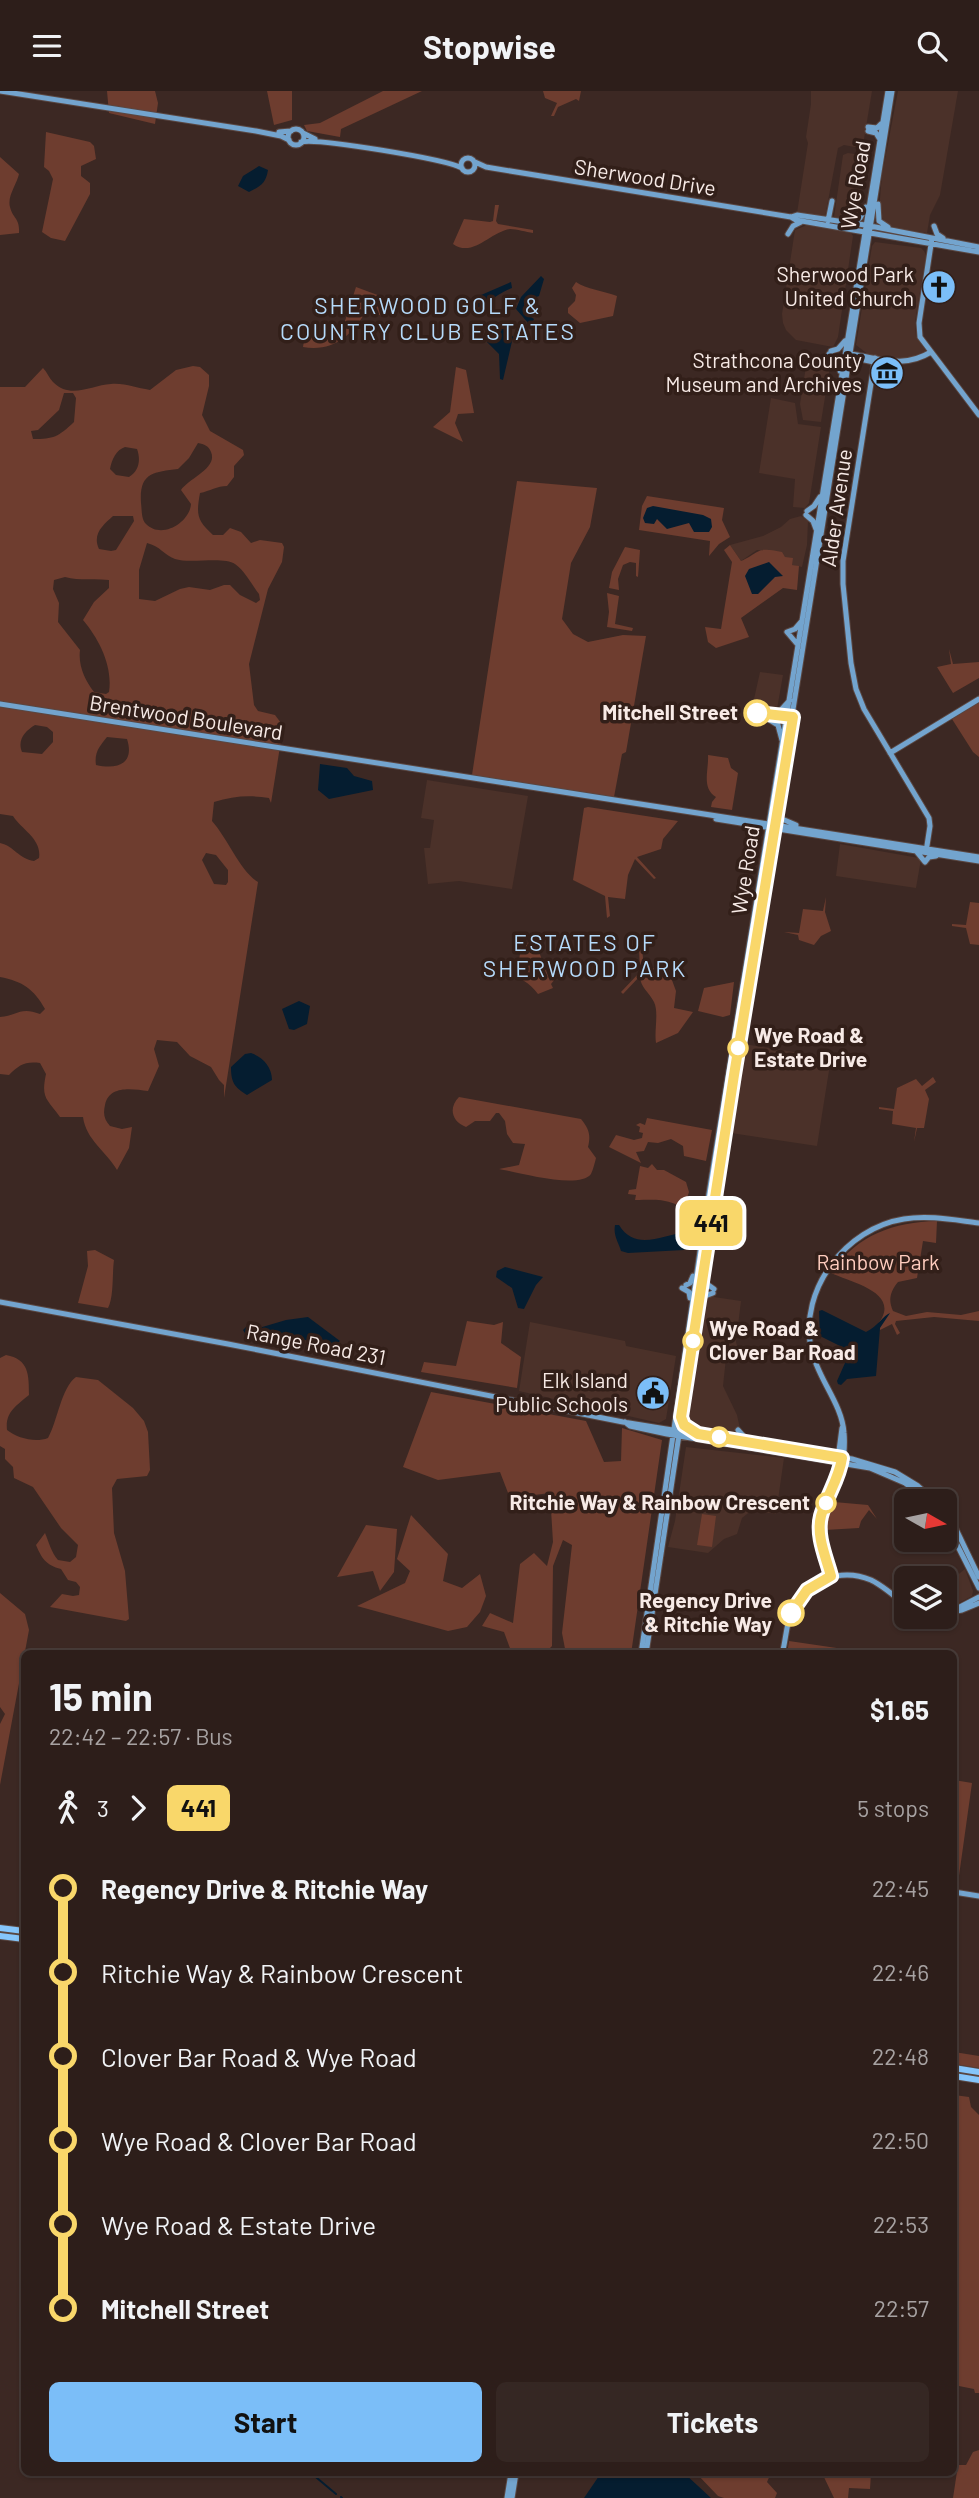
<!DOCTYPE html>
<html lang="en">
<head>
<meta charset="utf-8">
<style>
	body { margin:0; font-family:Barlow,sans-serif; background:#352723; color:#f1f3f6; height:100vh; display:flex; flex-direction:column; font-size:26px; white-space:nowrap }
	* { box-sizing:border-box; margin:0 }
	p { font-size:23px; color:#a7a2a2 }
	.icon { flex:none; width:38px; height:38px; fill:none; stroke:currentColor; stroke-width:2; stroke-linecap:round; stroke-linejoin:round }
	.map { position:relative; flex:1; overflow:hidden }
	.drawer { position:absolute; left:21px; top:1559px; width:936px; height:826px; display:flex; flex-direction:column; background:#2d1e1a; border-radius:10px; box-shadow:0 2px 5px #0004,0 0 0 2px #483c39 }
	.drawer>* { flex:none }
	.badge { padding:0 14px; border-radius:10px; font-size:24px; line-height:46px }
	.needle { width:46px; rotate:99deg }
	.controls { position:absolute; left:894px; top:1398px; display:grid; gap:14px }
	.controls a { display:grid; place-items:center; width:63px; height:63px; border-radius:10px; background:#2d1e1a; box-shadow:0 2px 5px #0004,0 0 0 2px #483c39; font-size:35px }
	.map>.badge { position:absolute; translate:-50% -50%; box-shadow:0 0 0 4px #fff }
	.legs { display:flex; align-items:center; gap:10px; height:77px; padding:0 28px; font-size:23px }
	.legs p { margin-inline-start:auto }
	.headline { display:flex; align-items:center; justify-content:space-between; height:119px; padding:0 28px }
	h1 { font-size:38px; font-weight:700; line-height:52px }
	.action { display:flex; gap:14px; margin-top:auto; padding:14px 28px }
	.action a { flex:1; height:80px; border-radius:10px; background:#7bbef8; color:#111; font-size:28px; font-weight:700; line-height:80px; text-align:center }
	.action a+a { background:#352723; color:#f1f3f6 }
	ul { padding:0 28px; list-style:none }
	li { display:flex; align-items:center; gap:24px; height:84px; font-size:26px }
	li i { display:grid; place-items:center; width:10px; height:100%; margin:0 9px; background:currentColor }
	li i::after { content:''; width:18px; height:18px; margin:-9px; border:5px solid; border-radius:50%; background:#2d1e1a }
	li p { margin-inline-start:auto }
	li:first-child i { background:linear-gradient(#0000 50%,currentColor 0) }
	li:last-child i { background:linear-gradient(currentColor 50%,#0000 0) }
	header { display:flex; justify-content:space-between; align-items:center; height:91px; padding:0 28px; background:#2d1e1a; font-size:32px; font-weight:700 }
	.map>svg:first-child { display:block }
	.built { fill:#4b3129 }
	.green { fill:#6e3d2f; fill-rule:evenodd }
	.water { fill:#051d30 }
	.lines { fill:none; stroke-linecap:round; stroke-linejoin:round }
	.stream { stroke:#051d30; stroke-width:2 }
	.secondary-casing { stroke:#5a4742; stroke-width:7 }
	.primary-casing { stroke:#5a4742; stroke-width:8 }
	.secondary { stroke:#73a4ce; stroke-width:5 }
	.primary { stroke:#85c5fb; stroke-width:6 }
	.line-1-casing { stroke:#fff; stroke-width:16 }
	.line-1 { stroke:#f9d76a; stroke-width:10 }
	.stop-1-dot { fill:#fff; stroke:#f9d76a; stroke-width:3.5 }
	.labels { text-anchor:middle; stroke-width:7; stroke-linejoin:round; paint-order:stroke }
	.street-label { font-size:21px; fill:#f7eae6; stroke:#321f19 }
	.poi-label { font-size:21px; fill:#f7eae6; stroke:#321f19; text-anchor:end }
	.stop-label { font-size:21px; font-weight:bold; fill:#f7eae6; stroke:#321f19; text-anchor:end }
	.park-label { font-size:21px; fill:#feccbe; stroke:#321f19 }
	.neighbourhood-label { font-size:23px; letter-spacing:2px; fill:#b5dafa; stroke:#321f19 }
</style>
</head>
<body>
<header><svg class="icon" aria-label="menu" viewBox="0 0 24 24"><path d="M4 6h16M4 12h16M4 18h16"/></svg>Stopwise<svg class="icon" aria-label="search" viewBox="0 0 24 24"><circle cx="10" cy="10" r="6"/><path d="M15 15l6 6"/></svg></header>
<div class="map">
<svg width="979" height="2407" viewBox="0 0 979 2407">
	<rect width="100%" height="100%" fill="#3c2823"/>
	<path class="built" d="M811,0h61l-9,54 -3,3 -16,-3 -6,3 -13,69 -28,-4 11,-70 -2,-6 5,-33z
		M898,0h60l-18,104 -10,20 -3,18 -33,-5 -10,-7 -5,-11 3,-35z
		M848,62l19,3 -10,62 -3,2 -20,-3 9,-62z
		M807,134l44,8 2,3 -15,101 -5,10 -37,-7 -10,-10 -3,-7 -1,-9 13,-84z
		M875,151l46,6 3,3 2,4 -11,67 1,14 10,15v3l-20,6 -37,-5 -13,-10 16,-99z
		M808,263l20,4 3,2 -10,62 -18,-2 -3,-16z
		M771,307l24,5 3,21 23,3 -12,76 -4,5 -12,-1 2,-28 -36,-6z
		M801,425l7,5 -1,24 -5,22 -10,-2 -10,-11 -25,-4 -16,11 -11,-16 33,-9 18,-9 9,-8z
		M760,581l23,3 -6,34 -2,1 -23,-2z
		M427,689l101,16 -16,93 -53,-8 -31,3 -4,-36h6l4,-28 -13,-2z
		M840,753l79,14 2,1 -5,29 -80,-12z
		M744,953l87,14 -14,88 -86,-13z
		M707,1205l34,5 -5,41 3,11 -13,5 -3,28 14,29 4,18 -53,-8z
		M530,1231l95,19 1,5 50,10 -10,63 -7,4 -140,-32z
		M686,1356l98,11 -8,56 -24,-4 -10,8 -5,16 -13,5 -16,14 -40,-6 7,-26z
		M965,1478l8,22 -1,5 -13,7 -10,-21z"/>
	<path class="green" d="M107,0h48l3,12 -3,21 -46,-11z
		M267,0h25v29l-18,5z
		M383,0h39l-81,38 -1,8 -33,-6 -3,-6 16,-2z
		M543,0h38l-2,10 -3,-2 -18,8 -4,9h-3l6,-13 -12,-5z
		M46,41l44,10 4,4 2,13 -15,7v10l9,7v11l-25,47 -14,-3 -9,-6 11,-53 -4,-8 -5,-4z
		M0,66l19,17c-2,10 -12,22 -9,33 3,12 10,11 9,26l-19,2z
		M495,114h4l-3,16 2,3 35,6v3c-7,-1 -16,-4 -23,-4 -20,3 -37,29 -57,15l11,-25 26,3 3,-1z
		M576,191c10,7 28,9 41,14l-4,20 -33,7 -12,-10v-5l7,-7 1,-6 -4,-7z
		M356,196l35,13 -8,16 -17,-5c-14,25 -33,41 -63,36l2,-13 18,2 2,-10 19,-2z
		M193,275l7,1 9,8v11l-7,29 8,16 33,19 1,5 -10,11v11l-7,9c-10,0 -17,5 -27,7 -4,22 -3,27 13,42h10l7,-7 11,4 10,11 9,-3 22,3 2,4 -2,15 -14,27 -19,75 5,41 4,6 17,4 6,8 1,11 -11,69 -2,-5c-19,-3 -36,-2 -55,4l-2,19c16,18 28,50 46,61l-34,216v-13l-5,-5 -8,-13 -21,-11 -13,-14 -20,-2 -3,9 5,17 -11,25c-16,-2 -39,-6 -43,14 -2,9 -1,14 5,21l12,3 10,-2 -3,21 -12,22c-11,-19 -31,-30 -34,-53h-23c-14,-19 -19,-19 -14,-43l-6,-11c-15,-2 -21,2 -31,12l-9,-1v-57c17,-1 20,-11 40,-3l5,-5c-11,-20 -23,-28 -45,-32v-134c14,3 19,16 34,18l5,-3c3,-19 -17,-28 -26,-42l-13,-2v-427h25l18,-19c4,4 6,10 10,14 18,18 38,3 58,2 15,-1 25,4 39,6l26,-20zM64,302h9l3,5 -2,24c-16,15 -20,17 -41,17l-2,-8 7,-1 21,-20zM198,352c6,1 11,3 13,9 7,16 -22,26 -30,38l10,14c-1,18 -29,36 -45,20 -5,-5 -4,-14 -5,-21 -2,-30 12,-31 37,-34l11,-11zM125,356l12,2c4,11 2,22 -8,28l-13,-2 -6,-6c2,-10 6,-19 15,-22zM113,425h20l1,5 -18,29 -5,1 -12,-2c-7,-15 4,-24 14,-33zM147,452c13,3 17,12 28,16 15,5 49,-3 60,5 10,7 17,21 24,30l1,6 -4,3 -16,-8 -10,-10h-6l-14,5 -21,-3 -9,2 -25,12 -16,-2v-29zM65,486c15,4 29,1 44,3v8l-15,14 -11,18c16,19 30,46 26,72l-3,2 -12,-2c-9,-12 -16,-26 -14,-42l-22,-28 1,-19 -6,-14 1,-9zM35,634l12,2 6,5v10l-11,12 -20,-2c-5,-12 3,-21 13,-27zM107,646l20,2c8,25 -10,31 -31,26 -2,-13 4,-19 11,-28zM206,762l10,2 12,15v12l-2,3 -12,-1 -12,-24z
		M456,276l10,3 8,43 -16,1 -3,9 8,19 -30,-15 17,-15z
		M517,390l80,7 -7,39 -19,36 -9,56 11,15 15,8 35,-7 23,1 -20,116 -4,2 -8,43 -142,-22z
		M647,405l77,12 -2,12 8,17 -11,7 -10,12 1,-15 -71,-11 3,-24z
		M730,454l11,16c21,-10 14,-14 41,-9l3,5 8,1 -1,7 7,1 -2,24 -14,-2 -42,30 8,19 -33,11 -8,-6 -3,-15 16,2 11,-67 -8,-12z
		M625,456l15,3 -2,27 -2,-1v-13l-6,-1 -7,3 -5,14 1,11 -10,-2 3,-16z
		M607,502l12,3 -4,28 18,4 -1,3 -25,-4 2,-15z
		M949,558l4,15 26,-2v16l-26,15 -16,-26 14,-3z
		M979,611v55l-6,-5 -21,-33z
		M708,664l20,3 3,10 7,5 -6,37 -21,-3 1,-5 4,-5c-15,-9 -7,-27 -8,-42z
		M588,716l90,14 -15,18 -2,10 -24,8 19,21 -2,1 -19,-20 -7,16 -3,24 -17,-2 2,19 -3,2 -2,-22 -32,-16 11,-72z
		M826,806l-1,15 6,19 -10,5 -7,9 -15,-5 -1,-5 -14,-3 15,1 4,-24 20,2z
		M970,811l9,1v42l-9,-1 -4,-16 -14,-2v-2l14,1z
		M533,845l17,45 17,-19 1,1 -17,21 2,4 -15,6c-12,-16 -26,-20 -45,-23v-2l24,3 3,-18z
		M642,855l2,25 22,-7 10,27 -2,17 19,4 -15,21 -22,10c-2,-12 3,-31 -2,-41 -5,-10 -14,-15 -14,-26l-17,18 -2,-2 19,-20 -1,-25z
		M734,891l-4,33 -7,2 -25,-6 6,-23z
		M933,986l3,5 -11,8 4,9 -5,29h-7l-3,14 2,-14 -24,-4 1,-13 -14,-2v-2l15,2 3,-21 19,-9 6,7z
		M459,1006l122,22c8,10 10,16 7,28l8,11c-1,4 -3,12 -5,16 -12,16 -74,-2 -92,-5l20,-4 6,-21 -12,-1 -6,-9 -2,-13 -6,-8h-3l-6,8h-15l-9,6c-14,-5 -18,-19 -7,-30z
		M647,1027l65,12 -6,31 -22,-5 -1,-10 -12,-7 -13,4 -10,-1 -4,9 -8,1 5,11 -32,-16 7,-12 18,5 8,-2 1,-5 -4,-1 1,-5 -4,-2 4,-2 5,2z
		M652,1073l5,6h7l22,12 3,10 -2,6 8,6 -1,10c-25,-15 -30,-15 -59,-14l1,-5 -8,-1 1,-4 7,-1 4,-23 8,2z
		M937,1130l-1,22 -13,-2 -6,37 -19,4c-8,10 -10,18 -5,29l13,5 21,-4 34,3 18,-4v10l-45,-4 -38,4 -1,3 5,9 -3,2 -5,-11 -12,6 -2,-6c24,-31 -25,-41 -47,-51 26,-38 62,-51 106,-52z
		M95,1159l19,10c-2,14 0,37 -6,48l-30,-5 10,-37 -1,-15z
		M467,1230l27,4 9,-3 -2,21 20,14 -4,31 -96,-16 3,-10 32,4z
		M6,1264c23,4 23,20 23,40 -13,11 -24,17 -22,35 10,8 28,13 41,8 10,-18 13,-50 28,-61l22,3 35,28 11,13 4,11 2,38 -3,6 -30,3 -5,9 2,45 11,38 4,48 -3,2 -76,-14 12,-13 11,2 6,-1 1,-8 -4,-5 -8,-2 -7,-11c-15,-4 -19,-10 -25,-24l9,-12c4,9 6,19 13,27l12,2 6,-5 2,-12 -17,-17 -28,-41 -19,-9 -1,-11 -8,-8v-10l-5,-3v-88z
		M431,1301l155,29 18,41 17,-1 1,-33 40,12 -31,214h-65l-4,-21 10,-88 -9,-5 -10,26 -1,80 -8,8h-25l-8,-3 -7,-19 -22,-6 8,-13 23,10 7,-59 14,-11 13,13 6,-24 -3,-49 -40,5 -10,-26 -62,8 -35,-13z
		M834,1411l34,3 9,14 -8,-9 -8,11 -2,7 -34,2 2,-14z
		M702,1423l14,2 -4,31 -15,-2z
		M411,1424l37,39 -5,27 19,7 18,-14 6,22 -6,16 -13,15 -19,4 -91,-25 48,-23 5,-12 -13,-12z
		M366,1434l31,4 -3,43 -14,19 -7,-20 -36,6z
		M0,1502l25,21 4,16 -29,155v-61l5,-10 -5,-7z
		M789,1550l75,11 -77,2z
		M954,1689l18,3 -15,107 -3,-1z
		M954,1961l25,4v12l-25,-4z
		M954,2004l15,2 2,10 8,8v278h-4l-1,-4 -20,-4z
		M979,2359v48h-26l5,-33h8l7,-13z
		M696,2382h75l-4,9 10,11 -2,5h-51l-6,-2z
		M822,2382h49l-1,16 -21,-1 -1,10h-14z"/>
	<path class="water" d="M259,75l9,4c-2,13 -7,16 -19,22l-11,-6 5,-10z
		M541,185l3,3 -5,17 -15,6 1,11 9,6 -2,5h-3l-13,-15 5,-12z
		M511,191l1,6c-22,8 -27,25 -55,21l1,-4z
		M507,237l6,9 -10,43 -3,-1 -1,-25 -12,-12v-3c9,-1 11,-12 20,-11z
		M653,415l50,9 8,4 1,8 -3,5h-15l-5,-9 -22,6 -10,-10 -3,5 -9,-1 -2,-5 4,-10z
		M769,471l14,14 -8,1 -17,17h-6l-7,-18 4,-7z
		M320,673l27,4 7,8 18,5 1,9 -44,9 -11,-9z
		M299,910l11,5 -3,18 -13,6 -5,-1 -7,-20z
		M251,962c12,4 21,14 21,27l-25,15c-13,-8 -16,-13 -16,-28l14,-13z
		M619,1134c16,26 42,11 66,7l2,3 -3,15 -56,3 -7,-2c-2,-8 -8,-15 -6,-26z
		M505,1176l38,10 -7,8 -12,24 -6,-1 -6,-20 -16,-11 1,-6z
		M822,1219l44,22c11,-5 18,-17 24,-19l-10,15 -4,48 -29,3 -6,6 -3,-1 -1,-3 8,-18 -3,-16 -22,-11 -1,-25z
		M308,1226l32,24 -6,5 -29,-6 -22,2 -21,-8 -16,1 -3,-5 5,-5 11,3 27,-8z
		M601,2382h83l27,25h-127z"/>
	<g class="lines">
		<path class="stream" d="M311,2382l25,21
			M341,2406l1,1"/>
		<g class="secondary-casing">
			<path id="secondary" d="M0,0l256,40 25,5 8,4
				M868,36l9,1 4,-4
				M288 46a8 8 0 1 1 16 0a8 8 0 1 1-16 0Z
				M868,40l8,2 3,5
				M279,41l12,-1
				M303,42l12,6
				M301,51c17,-4 144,17 161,26
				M461 74a7 7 0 1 1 14 0a7 7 0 1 1-14 0Z
				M475,71l11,5 305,50 6,-2 68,10 114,22
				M878,113l1,17 9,6
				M791,126l5,3 183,32
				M828,130l4,-20
				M853,132l7,-5 6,-11
				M934,135l3,8 6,4
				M788,143l5,-8 8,-4
				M932,147l-13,85 1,14 59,78
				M831,260l7,-2 7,-8
				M829,263l8,6 3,11
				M850,263c30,4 53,15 81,-2
				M850,266l24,5
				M875,267l-32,203v23l8,79 5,26 8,20 65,109 1,8 -4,26
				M807,420l7,-5 6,-9
				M806,424l7,6 3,8
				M798,554l-11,-13 8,-3 6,-7
				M0,613l979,153
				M772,623l9,-4 9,-10
				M765,626l13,8 4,15
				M890,662l89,-54
				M780,719l2,9 14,6
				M716,728l263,42
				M916,760l9,11 4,-5 7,-1
				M704,1185l3,8 7,5
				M686,1194l4,-2 3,-7
				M682,1197l7,4 1,6
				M0,1211l228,42 395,78 229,37 43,13 23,14 17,15
				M701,1212l4,-7 8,-3
				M625,1331l5,4 37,8 203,34 35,15 24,18
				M738,1339l9,10
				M835,1390l7,-53
				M945,1422l10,14 24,50
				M945,1430l34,67
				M831,1485c-4,-14 -11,-31 -11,-46 -1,-19 12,-39 19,-55 5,-10 6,-31 5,-42 -2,-30 -27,-55 -33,-85 -12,-59 35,-120 93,-129 25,-4 50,1 75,4
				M954,1519l25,-13
				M945,1522l17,-3 17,-7
				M641,1563l63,-430 184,-1133
				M646,1563l67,-445 179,-1118
				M782,1563c4,-14 4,-30 10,-43 13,-30 48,-44 79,-31 12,6 25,17 35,26
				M954,1801l25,4
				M507,2407l4,-25
				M512,2407l4,-25"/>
		</g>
		<g class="primary-casing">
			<path id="primary" d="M0,1837l24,3
				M0,1845l24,3
				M954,1977l25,4
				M954,1985l25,4"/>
		</g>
		<use href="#secondary" class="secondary"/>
		<use href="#primary" class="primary"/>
	</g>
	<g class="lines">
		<g class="line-1-casing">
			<path id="line-1" d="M757,622l36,4 -59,358 -53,342 3,8 14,9 144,24c-3,21 -15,37 -21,58 -5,20 5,41 10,60l-24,14 -16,23"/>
		</g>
		<use href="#line-1" class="line-1"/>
	</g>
	<defs>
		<g id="church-disc" transform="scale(1.75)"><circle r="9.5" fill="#7bbef8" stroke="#321f19"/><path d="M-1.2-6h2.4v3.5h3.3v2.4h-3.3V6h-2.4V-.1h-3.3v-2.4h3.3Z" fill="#111"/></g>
		<g id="museum-disc" transform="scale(1.75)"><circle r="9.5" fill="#7bbef8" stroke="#321f19"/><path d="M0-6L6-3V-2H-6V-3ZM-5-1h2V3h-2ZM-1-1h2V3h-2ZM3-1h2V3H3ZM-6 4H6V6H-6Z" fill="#111"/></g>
		<g id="civic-disc" transform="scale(1.75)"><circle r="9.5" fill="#7bbef8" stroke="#321f19"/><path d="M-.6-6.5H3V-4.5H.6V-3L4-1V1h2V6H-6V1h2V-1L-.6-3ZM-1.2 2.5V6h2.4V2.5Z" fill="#111"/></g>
	</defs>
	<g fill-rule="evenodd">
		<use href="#church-disc" x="939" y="196"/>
		<use href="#museum-disc" x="887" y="282"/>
		<use href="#civic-disc" x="653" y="1302"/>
	</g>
	<g class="stop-1-dot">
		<circle cx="757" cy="622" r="12"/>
		<circle cx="738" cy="957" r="9"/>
		<circle cx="693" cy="1250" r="9"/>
		<circle cx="719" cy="1346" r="9"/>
		<circle cx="826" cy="1412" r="9"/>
		<circle cx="791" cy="1522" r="12"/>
	</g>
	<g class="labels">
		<g class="street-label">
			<text transform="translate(645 87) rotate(9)" y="7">Sherwood Drive</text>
			<text transform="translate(856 94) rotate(-80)" y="7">Wye Road</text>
			<text transform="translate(837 417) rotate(-82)" y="7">Alder Avenue</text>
			<text transform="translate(186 627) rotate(9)" y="7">Brentwood Boulevard</text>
			<text transform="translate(746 779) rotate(-81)" y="7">Wye Road</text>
			<text transform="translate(316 1254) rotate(11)" y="7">Range Road 231</text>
		</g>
		<g class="poi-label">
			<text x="914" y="191">Sherwood Park<tspan x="914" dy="24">United Church</tspan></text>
			<text x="862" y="277">Strathcona County<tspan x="862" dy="24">Museum and Archives</tspan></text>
			<text x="628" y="1297">Elk Island<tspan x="628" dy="24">Public Schools</tspan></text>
		</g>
		<g class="stop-label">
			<text x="738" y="629">Mitchell Street</text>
			<text x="754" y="952" text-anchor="start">Wye Road &amp;<tspan x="754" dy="24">Estate Drive</tspan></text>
			<text x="709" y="1245" text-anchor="start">Wye Road &amp;<tspan x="709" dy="24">Clover Bar Road</tspan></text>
			<text x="810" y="1419">Ritchie Way &amp; Rainbow Crescent</text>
			<text x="772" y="1517">Regency Drive<tspan x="772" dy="24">&amp; Ritchie Way</tspan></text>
		</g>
		<g class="park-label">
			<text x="878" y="1179">Rainbow Park</text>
		</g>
		<g class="neighbourhood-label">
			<text x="428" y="223">SHERWOOD GOLF &amp;<tspan x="428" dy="26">COUNTRY CLUB ESTATES</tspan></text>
			<text x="585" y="860">ESTATES OF<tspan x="585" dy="26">SHERWOOD PARK</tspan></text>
		</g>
	</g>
</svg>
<div class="controls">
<a><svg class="needle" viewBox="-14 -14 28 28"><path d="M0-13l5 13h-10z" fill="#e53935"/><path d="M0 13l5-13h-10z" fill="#a7a2a2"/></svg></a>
<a><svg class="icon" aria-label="layers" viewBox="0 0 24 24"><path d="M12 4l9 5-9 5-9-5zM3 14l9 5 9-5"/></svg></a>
</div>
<b class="badge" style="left:711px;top:1132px;background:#f9d76a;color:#111">441</b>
<section class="drawer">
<div class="headline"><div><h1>15 min</h1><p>22:42 – 22:57 · Bus</p></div><b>$1.65</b></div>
<div class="legs"><svg class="icon" aria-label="walk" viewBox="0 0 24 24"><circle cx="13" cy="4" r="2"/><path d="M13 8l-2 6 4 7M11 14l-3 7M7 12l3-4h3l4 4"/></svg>3<svg class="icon" aria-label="forward" viewBox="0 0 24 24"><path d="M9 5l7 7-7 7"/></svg><b class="badge" style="background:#f9d76a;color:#111">441</b><p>5 stops</p></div>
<ul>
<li><i style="color:#f9d76a"></i><b>Regency Drive &amp; Ritchie Way</b><p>22:45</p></li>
<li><i style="color:#f9d76a"></i><span>Ritchie Way &amp; Rainbow Crescent</span><p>22:46</p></li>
<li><i style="color:#f9d76a"></i><span>Clover Bar Road &amp; Wye Road</span><p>22:48</p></li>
<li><i style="color:#f9d76a"></i><span>Wye Road &amp; Clover Bar Road</span><p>22:50</p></li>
<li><i style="color:#f9d76a"></i><span>Wye Road &amp; Estate Drive</span><p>22:53</p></li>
<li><i style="color:#f9d76a"></i><b>Mitchell Street</b><p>22:57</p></li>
</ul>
<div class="action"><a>Start</a><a>Tickets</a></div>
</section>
</div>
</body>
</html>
